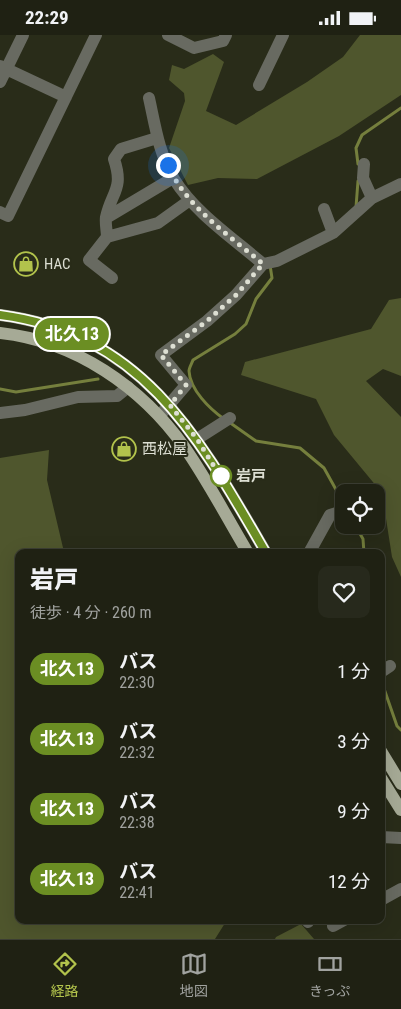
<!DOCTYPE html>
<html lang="ja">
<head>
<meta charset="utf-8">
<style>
	body { margin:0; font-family:"Roboto Condensed","Noto Sans JP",sans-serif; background:#27291c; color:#f1f3f6; height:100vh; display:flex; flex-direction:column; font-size:19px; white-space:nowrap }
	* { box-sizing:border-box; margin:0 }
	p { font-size:16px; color:#a1a3a0 }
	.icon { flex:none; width:28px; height:28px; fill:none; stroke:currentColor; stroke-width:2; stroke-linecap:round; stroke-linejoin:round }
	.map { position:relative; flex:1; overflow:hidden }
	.details { position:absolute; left:15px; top:514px; width:370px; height:375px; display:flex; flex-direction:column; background:#1f2113; border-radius:10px; box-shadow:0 5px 20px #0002,0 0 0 1px #3c3e33 }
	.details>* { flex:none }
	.badge { padding:0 10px; border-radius:16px; font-size:18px; line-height:32px }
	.controls { position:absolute; left:335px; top:449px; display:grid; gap:10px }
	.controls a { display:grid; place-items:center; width:50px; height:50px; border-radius:10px; background:#1f2113; box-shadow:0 5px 20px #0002,0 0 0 1px #3c3e33; font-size:25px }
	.you { position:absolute; width:25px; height:25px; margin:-12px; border:4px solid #fff; border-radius:50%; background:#1a73e8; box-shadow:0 0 0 8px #1a73e833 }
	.map>.badge { position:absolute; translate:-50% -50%; box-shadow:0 0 0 2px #fff }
	.round { display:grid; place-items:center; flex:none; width:52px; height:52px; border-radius:10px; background:#27291c }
	.summary { display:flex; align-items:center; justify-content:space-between; height:85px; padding:0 15px }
	h1 { font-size:24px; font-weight:800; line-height:38px }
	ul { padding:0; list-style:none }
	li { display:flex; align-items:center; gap:15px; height:70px; padding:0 15px }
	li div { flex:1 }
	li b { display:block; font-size:19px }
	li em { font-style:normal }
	li .badge { min-width:55px; font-weight:700; text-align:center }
	.status { display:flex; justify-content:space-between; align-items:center; height:35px; padding:0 25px; background:#1f2113; direction:ltr }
	.status svg { height:14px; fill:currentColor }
	.tab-bar { display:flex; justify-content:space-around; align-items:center; height:70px; border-top:1px solid #3c3e33; background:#1f2113; font-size:14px; color:#a1a3a0 }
	.tab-bar a { display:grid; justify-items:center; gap:2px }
	.tab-bar .on { color:#b2c34c }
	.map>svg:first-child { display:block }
	.green { fill:#4f562d }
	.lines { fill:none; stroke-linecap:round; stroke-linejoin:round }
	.stream { stroke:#757f3d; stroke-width:3 }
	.minor { stroke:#686a61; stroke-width:12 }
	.major { stroke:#a6aa96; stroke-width:12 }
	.line-casing { stroke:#fff; stroke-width:11 }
	.line { stroke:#6b8e23; stroke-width:8 }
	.walk { stroke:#dddfd3; stroke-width:5; stroke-dasharray:0 9 }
	.stop-dot { fill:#fff; stroke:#6b8e23; stroke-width:2.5 }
	.labels { text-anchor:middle; stroke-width:4; stroke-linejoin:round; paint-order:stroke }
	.poi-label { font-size:15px; fill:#dddfd3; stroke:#292c19; text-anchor:start }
	.stop-label { font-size:15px; font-weight:bold; fill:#dddfd3; stroke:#292c19; text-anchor:start }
</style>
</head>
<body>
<div class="status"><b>22:29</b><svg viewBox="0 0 49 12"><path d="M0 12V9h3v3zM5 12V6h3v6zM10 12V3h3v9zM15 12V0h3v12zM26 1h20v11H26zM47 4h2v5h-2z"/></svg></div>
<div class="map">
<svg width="401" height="904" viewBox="0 0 401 904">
	<rect width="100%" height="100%" fill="#292c19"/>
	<path class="green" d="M360,0h41v60l-62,41 -82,43 -39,-1 -30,7 -19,-37 16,-47 -1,-8 -15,-13 3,-15 12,4 29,-15 11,8 -18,49 30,14 71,-43 36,-25z
		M401,263v78l-18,-7 -17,12 35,36v160l-9,-20 -10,-64 -48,-58 -18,-36 -75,-24 4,-13 126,-33 18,-29z
		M49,415l-2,30 17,72 -45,1v367h208l-12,19h-215v-481z
		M301,889l13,15h-39l1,-2z"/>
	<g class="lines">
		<path class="stream" d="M358,129l-2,-16 6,-13 39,-27
			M356,172l2,-26
			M0,354l16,3 82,-13
			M224,384c-14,-10 -34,-29 -35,-48 0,-3 3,-8 4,-11l42,-26 11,-10 10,-25 16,-21 -2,-13
			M229,387l27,19 44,7 24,20 20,36
			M355,490l8,14 1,14
			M381,645l16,46 4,4"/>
		<path class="minor" d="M168,0l26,13 29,-7 3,-6
			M0,31l66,31
			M0,47l23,-47
			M259,50l24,-50
			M149,63c6,27 10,56 25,81 21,34 59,59 89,85l14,-3 56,-28 39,-35 29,-14
			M364,129l-1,14 9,20
			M324,174l9,24
			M0,177l8,4 88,-181
			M106,183l67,-40
			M107,202c0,-6 -2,-14 -1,-20 6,-26 18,-28 8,-58l7,-10 36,-11
			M112,243l-23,-18 18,-23 51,-14 32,-23
			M0,378l25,-3 53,-13 39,-1 11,-9
			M161,379l25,-29 -25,-30 46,-34 29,-26 27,-31
			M197,404l33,-21
			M309,518l21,-38 13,-4
			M381,637l9,-6
			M381,802l20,1
			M381,865l20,-11
			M307,885l1,2
			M333,891l11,-6"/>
		<path class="major" d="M0,280c144,19 200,124 266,238
			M0,298c75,8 142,54 185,115 23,33 42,70 63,105
			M381,716l20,33
			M381,743l20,32"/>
	</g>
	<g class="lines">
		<g class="line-casing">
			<path id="line" d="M0,280c144,19 200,124 266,238"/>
		</g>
		<use href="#line" class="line"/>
		<path class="walk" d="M168,130c17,41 61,70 95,99l-27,31 -29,26 -46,34 25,30 -16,20 27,34 25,40 -1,-3"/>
	</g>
	<defs>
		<g id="shop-ring" transform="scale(1.25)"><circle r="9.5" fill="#292c19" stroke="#b2c34c" stroke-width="1.5"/><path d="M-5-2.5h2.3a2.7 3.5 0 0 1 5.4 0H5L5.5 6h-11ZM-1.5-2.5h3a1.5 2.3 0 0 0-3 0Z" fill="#b2c34c"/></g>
	</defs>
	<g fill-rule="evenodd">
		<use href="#shop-ring" x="26" y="229"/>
		<use href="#shop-ring" x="124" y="414"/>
	</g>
	<circle class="stop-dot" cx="221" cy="441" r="10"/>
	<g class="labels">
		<g class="poi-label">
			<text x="44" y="234">HAC</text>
			<text x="142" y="419">西松屋</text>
		</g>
		<g class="stop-label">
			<text x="236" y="446">岩戸</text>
		</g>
	</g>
</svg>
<div class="controls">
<a><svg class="icon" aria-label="locate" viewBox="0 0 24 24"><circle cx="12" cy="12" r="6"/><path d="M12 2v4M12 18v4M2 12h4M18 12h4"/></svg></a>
</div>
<div class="you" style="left:168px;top:130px"></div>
<b class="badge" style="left:72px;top:299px;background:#6b8e23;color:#fff">北久13</b>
<section class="details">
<div class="summary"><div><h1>岩戸</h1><p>徒歩 · 4 分 · 260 m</p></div><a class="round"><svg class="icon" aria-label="heart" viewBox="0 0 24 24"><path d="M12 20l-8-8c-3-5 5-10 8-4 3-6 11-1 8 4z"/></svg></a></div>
<ul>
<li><span class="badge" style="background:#6b8e23;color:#fff">北久13</span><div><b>バス</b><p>22:30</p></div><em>1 分</em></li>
<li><span class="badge" style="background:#6b8e23;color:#fff">北久13</span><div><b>バス</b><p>22:32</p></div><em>3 分</em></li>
<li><span class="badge" style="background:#6b8e23;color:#fff">北久13</span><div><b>バス</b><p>22:38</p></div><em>9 分</em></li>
<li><span class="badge" style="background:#6b8e23;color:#fff">北久13</span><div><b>バス</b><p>22:41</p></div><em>12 分</em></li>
</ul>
</section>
</div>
<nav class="tab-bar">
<a class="on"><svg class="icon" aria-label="directions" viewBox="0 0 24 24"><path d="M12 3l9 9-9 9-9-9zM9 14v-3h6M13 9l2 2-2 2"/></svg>経路</a>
<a><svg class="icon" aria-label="map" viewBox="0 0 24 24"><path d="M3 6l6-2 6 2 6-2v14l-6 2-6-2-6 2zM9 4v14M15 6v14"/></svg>地図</a>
<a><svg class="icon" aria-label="tickets" viewBox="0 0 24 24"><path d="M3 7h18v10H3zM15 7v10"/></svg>きっぷ</a>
</nav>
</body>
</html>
